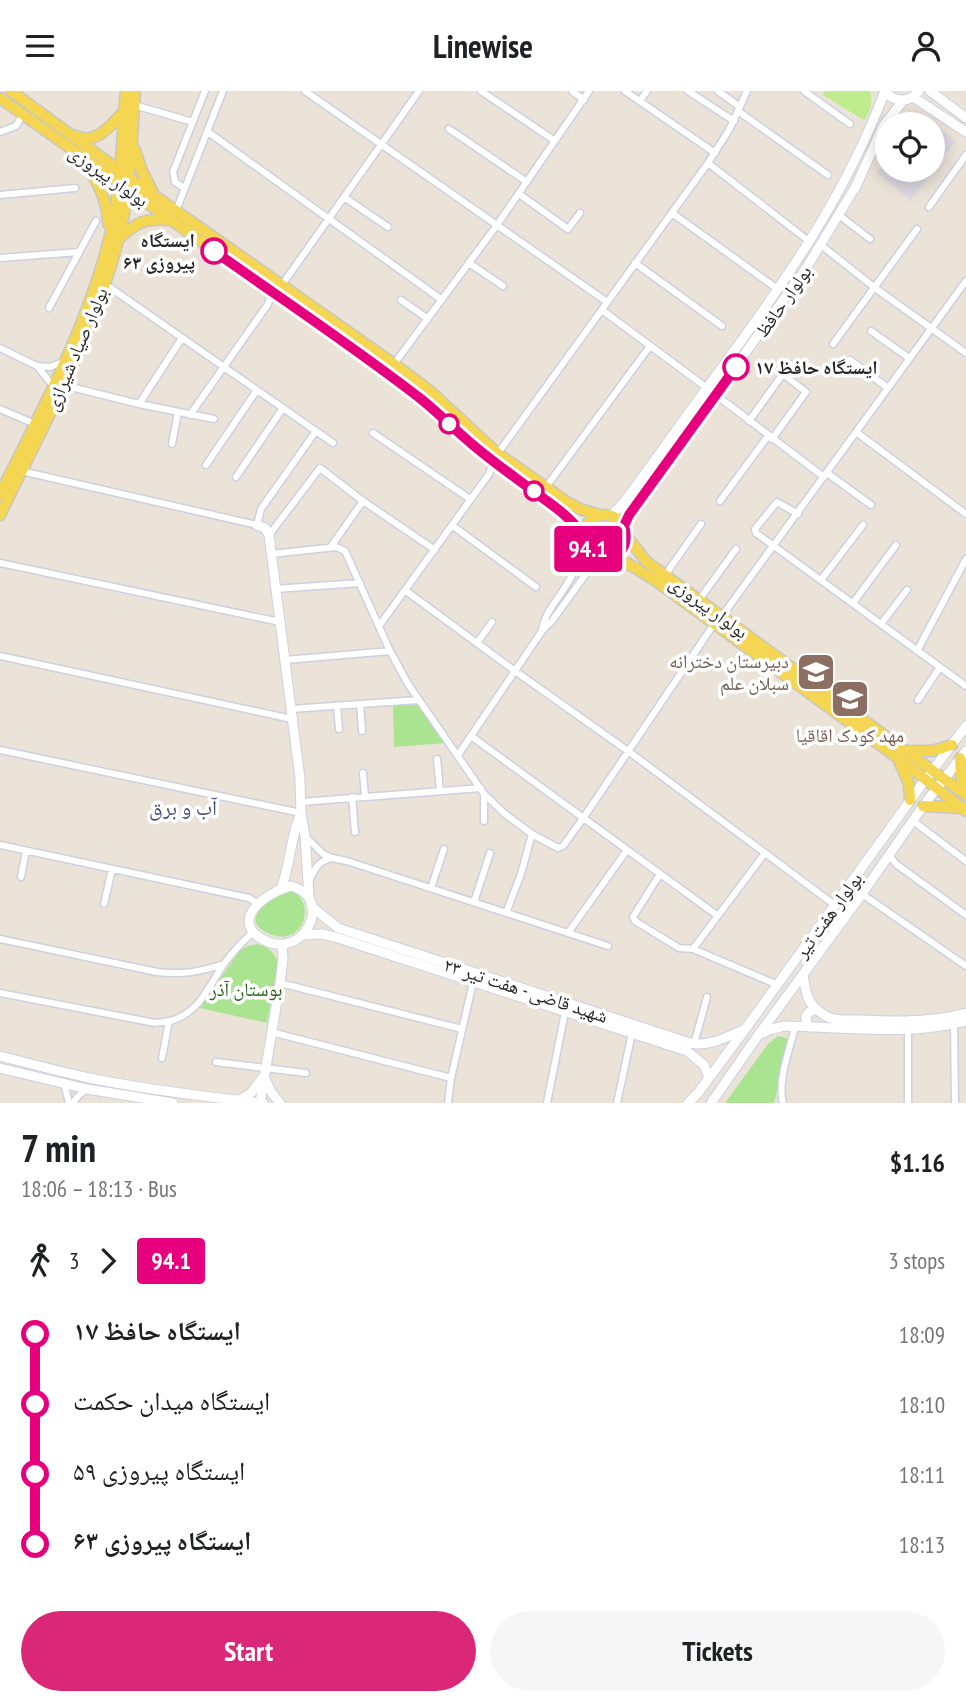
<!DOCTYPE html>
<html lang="en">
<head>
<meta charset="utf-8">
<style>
	body { margin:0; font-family:"PT Sans Narrow","Noto Naskh Arabic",sans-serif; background:#f6f6f6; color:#202124; height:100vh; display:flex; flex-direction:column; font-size:26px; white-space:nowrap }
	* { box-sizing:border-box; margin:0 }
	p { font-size:23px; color:#757577 }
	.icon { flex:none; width:38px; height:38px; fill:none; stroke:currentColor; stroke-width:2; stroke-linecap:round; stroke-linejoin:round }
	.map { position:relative; height:1012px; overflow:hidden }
	.sheet { display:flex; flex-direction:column; background:#fff; flex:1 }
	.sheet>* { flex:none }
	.badge { padding:0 14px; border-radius:5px; font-size:24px; line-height:46px }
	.tools { position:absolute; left:875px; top:21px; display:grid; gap:14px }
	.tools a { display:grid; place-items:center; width:70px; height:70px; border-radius:50%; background:#fff; box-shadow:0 4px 18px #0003; font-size:35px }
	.map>.badge { position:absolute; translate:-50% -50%; box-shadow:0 0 0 4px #fff }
	.legs { display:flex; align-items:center; gap:10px; height:77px; padding:0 21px; font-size:23px }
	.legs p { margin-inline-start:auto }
	.head { display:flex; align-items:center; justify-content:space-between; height:119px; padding:0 21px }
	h1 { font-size:38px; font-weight:800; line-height:52px }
	.button { display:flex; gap:14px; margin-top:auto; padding:14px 21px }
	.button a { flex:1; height:80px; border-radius:42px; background:#db2777; color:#fff; font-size:28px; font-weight:800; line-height:80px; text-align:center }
	.button a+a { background:#f6f6f6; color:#202124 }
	ul { padding:0 21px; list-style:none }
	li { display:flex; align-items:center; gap:24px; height:70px; font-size:26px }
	li i { display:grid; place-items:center; width:10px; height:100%; margin:0 9px; background:currentColor }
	li i::after { content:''; width:18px; height:18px; margin:-9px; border:5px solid; border-radius:50%; background:#fff }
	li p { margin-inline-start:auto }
	li:first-child i { background:linear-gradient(#0000 50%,currentColor 0) }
	li:last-child i { background:linear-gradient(currentColor 50%,#0000 0) }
	header { display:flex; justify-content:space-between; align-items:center; height:91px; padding:0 21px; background:#fff; font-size:32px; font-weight:800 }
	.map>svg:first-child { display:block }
	.industrial { fill:#dcd9e2 }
	.green { fill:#aae491 }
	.pitch { fill:#bfec8c }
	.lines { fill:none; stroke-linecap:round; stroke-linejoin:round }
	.street-casing { stroke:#cdd0e1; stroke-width:9 }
	.secondary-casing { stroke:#cdd0e1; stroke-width:11 }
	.primary-casing { stroke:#c7c7c7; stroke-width:13 }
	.street { stroke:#fff; stroke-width:6 }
	.secondary { stroke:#fff; stroke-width:9 }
	.primary { stroke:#f5d653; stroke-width:10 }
	.line-1-casing { stroke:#fff; stroke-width:16 }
	.line-1 { stroke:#e6007e; stroke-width:10 }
	.stop-1-dot { fill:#fff; stroke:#e6007e; stroke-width:3.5 }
	.labels { text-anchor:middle; stroke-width:7; stroke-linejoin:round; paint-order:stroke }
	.street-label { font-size:19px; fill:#272727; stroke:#fff }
	.stop-label { font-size:19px; font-weight:bold; fill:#272727; stroke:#fff; text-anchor:end }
	.education-label { font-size:19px; fill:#785e54; stroke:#fff; text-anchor:end }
	.park-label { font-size:19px; fill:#236517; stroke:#fff }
	.neighbourhood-label { font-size:21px; fill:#474d79; stroke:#fff }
</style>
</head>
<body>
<header><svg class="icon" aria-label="menu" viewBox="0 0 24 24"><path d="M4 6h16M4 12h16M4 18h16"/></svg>Linewise<svg class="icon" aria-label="person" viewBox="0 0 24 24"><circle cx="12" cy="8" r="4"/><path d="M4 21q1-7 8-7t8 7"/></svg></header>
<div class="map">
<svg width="966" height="1012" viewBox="0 0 966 1012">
	<rect width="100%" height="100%" fill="#ebe3d8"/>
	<path class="industrial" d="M927,28l29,22 -45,59 -34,-27 10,-13v10h46v-46h-20l3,-4z"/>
	<path class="green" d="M416,612l3,3 27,37 -52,4 -1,-40 2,-3z
		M293,800c26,16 6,61 -29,40 -25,-14 13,-39 29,-40z
		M257,853c12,3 18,8 21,20l-11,59 -67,-15 40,-58 8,-4z
		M778,945l8,2 4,4 -16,61h-49l43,-59z"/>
	<path class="pitch" d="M825,0h45c3,11 1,20 -6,29l-41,-25z"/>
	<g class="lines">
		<g class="street-casing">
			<path id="street" d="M305,0l302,211
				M481,0l74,50
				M572,0l12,9
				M625,0l90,62
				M688,0l46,30
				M718,0l22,16
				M804,0l46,33
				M640,10l7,-10
				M134,14l59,17
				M738,20l90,64
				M449,38l78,53
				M0,41l16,-6 7,-12
				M208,41l234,168
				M708,72l102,79
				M184,97l-9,-6 -2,-10 32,-81
				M519,103l49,35 12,-16
				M0,104l75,-7
				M344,106l44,30
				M929,116l37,-52
				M176,120l47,-120
				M672,122l107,77
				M839,124l31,24
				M821,154l54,43 91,65
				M0,167l79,-6
				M469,172l34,23
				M635,172l87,63
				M105,193l228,159
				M280,193l4,-2 135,-191
				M401,209l27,19
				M49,217l47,-87
				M602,219l105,78
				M871,240l38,27
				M833,253l84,-115
				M0,257l37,18 16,20
				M850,269l38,28
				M394,273l103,-139 92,-134
				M37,275l13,1 13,-5
				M63,294l76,19 75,15
				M716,304l108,82
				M139,313l43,-66
				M0,318l35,15
				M190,324l78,-111 4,-13
				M749,330l41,-57
				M856,341l110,82
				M373,342l97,66
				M772,348l34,-47 -23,-18
				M172,353l6,-32
				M497,362l4,-4 207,-286 21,-33 18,-39
				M206,374l51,-75
				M21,380l236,54 4,-16 55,-78
				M827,382l44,32
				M236,386l47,-69
				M544,394l5,-2 101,-137
				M720,410l48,-65
				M798,423l-21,-12 -22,27 1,4 210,153
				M453,435l83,61
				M269,444l51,-67 43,33 72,49
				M330,457l33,-47
				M271,463l65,-7 9,4 45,100 18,33 76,110 21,20 27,20 26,14 5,-2 21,-29 130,-193
				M0,472l280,59
				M663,483l5,-3 33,-47
				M821,489l42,-55
				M275,498l85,-6
				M406,500l109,80 113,80 208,155
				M699,509l37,-51
				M853,512l43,-58
				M720,524l5,-3 241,-331
				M881,533l26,-34
				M379,535l110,-152 4,-12
				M542,538c4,-19 16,-29 25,-45 9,-13 13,-27 17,-42
				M477,552l15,-21
				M917,560l49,-92
				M0,565l292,63
				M285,569l105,-9
				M918,609l22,-33
				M360,613l2,27
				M337,615l2,23
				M291,618l127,-9
				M471,645l247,180
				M0,659l301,63
				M458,664l84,-124 10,-10 36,-50 16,-13
				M437,668l3,32
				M363,682l2,23
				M352,706l3,35
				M301,711l180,-14
				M484,730v-26
				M913,730l53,40
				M305,745l18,18 9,4c-14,3 -18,11 -23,24
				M0,754l249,53 8,5
				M889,764l7,9 70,51
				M332,767l15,3 261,85
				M660,783l-27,43 2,4 44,27 14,1 85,36
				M21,786l5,-26
				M431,797l13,-39
				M862,803l104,72
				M474,811l16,-49
				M104,813l8,-35
				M506,822l15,-39 11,-40
				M568,842l59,-83
				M0,848l157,33c26,3 42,0 67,-8
				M693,858l72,-96
				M280,892l182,46
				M0,902l155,30c7,-1 15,-1 21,-4 24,-9 34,-34 47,-54 9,-12 19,-23 30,-33
				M954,933l1,79
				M271,941l180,46
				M694,953l13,-47
				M162,967l7,-37
				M216,971l90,11
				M64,992l5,20
				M73,1012l5,-7 9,-7
				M448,1012l3,-25 23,-100
				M547,1012l18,-91
				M617,1012l15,-70
				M783,1012c-6,-21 7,-55 12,-76
				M908,1012v-73"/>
		</g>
		<g class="secondary-casing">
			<path id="secondary" d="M885,0c10,12 24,12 34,0
				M930,0l36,27
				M913,6l53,35
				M611,425l14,-15c34,-46 67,-93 101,-139 63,-86 121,-170 159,-271
				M257,434l8,3 4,7 31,244 1,34 4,23 4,60
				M624,435l10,-19 171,-237 51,-84 28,-61 19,-24
				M291,795c45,12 12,77 -29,53 -34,-20 7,-48 29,-53z
				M281,797c10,-24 9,-51 20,-75
				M311,815l27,22 352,115c19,4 37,-6 55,-14
				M303,844l19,-1 13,3 352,114 17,14 5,13
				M803,883c2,12 3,26 13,35 4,3 9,7 14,9 10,3 22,2 33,2 34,2 70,2 103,-7
				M809,936c-6,-9 -3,-16 8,-18
				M761,943l11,-5 13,-3c61,1 121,10 181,-5
				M0,965c31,8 62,16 94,23 56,11 113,18 169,24
				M0,977l87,21 86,14
				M238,1010l13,-8 13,-17 7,16 9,11
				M260,1012l20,-120 3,-24 -1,-15
				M688,1012l10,-10 48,-65 174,-241 46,-61
				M711,1012l46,-66 105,-143 61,-88 43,-55"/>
		</g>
		<g class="primary-casing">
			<path id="primary" d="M11,0l124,91 259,182 36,27 67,62 70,49 13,7 20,6
				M0,7l386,275c36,27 69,58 105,87 31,25 69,44 92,76
				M76,45c20,10 36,-12 48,-25
				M135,59l7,21 11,22
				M84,70c13,20 24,39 24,63
				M117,149c20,-18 27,-22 54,-20
				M0,403c44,-88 94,-179 114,-276 8,-41 8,-85 12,-127
				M0,424c45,-93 102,-195 123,-296 8,-42 9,-85 12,-128
				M583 446a22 22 0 1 1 44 0a22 22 0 1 1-44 0Z
				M627,446l20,25 319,233
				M610,467l17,5 29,18 242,177 68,53
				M907,660h25l20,-6
				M960,667l1,18 3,17
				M899,670l10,23 1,16
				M923,715l40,2"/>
		</g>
		<use href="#street" class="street"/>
		<use href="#secondary" class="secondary"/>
		<use href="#primary" class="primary"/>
	</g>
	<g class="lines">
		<g class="line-1-casing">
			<path id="line-1" d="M214,160c69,49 140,96 207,148 15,12 29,26 44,39 21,19 44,35 67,52 17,13 35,24 48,41 7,11 5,25 22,27 20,2 27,-15 22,-32l5,-11 107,-148"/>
		</g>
		<use href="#line-1" class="line-1"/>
	</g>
	<defs>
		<g id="school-square" transform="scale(2.0125)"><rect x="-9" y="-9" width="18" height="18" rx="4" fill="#8d6e63" stroke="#fff"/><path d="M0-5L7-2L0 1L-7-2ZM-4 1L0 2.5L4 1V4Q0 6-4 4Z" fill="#fff"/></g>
	</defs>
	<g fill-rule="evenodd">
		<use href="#school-square" x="816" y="581"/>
		<use href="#school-square" x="850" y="608"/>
	</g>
	<g class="stop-1-dot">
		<circle cx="214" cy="160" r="12"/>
		<circle cx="736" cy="276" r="12"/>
		<circle cx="449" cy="333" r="9"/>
		<circle cx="534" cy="400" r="9"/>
	</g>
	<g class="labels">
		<g class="street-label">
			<text transform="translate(109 85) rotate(35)" y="7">بولوار پیروزی</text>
			<text transform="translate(783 210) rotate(-55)" y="7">بولوار حافظ</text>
			<text transform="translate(76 258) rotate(-67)" y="7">بولوار صیاد شیرازی</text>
			<text transform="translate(709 516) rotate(36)" y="7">بولوار پیروزی</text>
			<text transform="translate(828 824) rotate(-54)" y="7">بولوار هفت تیر</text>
			<text transform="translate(526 899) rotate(18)" y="7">شهید قاضی - هفت تیر ۲۳</text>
		</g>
		<g class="stop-label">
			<text x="195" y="156">ایستگاه<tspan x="195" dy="22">پیروزی ۶۳</tspan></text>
			<text x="755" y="283" text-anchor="start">ایستگاه حافظ ۱۷</text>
		</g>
		<g class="education-label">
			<text x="789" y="577">دبیرستان دخترانه<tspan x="789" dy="22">سبلان علم</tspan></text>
			<text x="850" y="651" text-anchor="middle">مهد کودک اقاقیا</text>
		</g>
		<g class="park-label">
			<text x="246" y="905">بوستان آذر</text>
		</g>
		<g class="neighbourhood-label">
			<text x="183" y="724">آب و برق</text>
		</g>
	</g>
</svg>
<div class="tools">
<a><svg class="icon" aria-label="locate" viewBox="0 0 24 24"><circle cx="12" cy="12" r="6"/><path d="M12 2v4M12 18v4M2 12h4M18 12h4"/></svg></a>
</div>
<b class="badge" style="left:588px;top:458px;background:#e6007e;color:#fff">94.1</b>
</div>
<section class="sheet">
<div class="head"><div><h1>7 min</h1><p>18:06 – 18:13 · Bus</p></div><b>$1.16</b></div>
<div class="legs"><svg class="icon" aria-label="walk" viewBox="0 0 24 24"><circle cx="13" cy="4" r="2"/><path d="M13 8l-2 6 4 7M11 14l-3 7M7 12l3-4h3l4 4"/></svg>3<svg class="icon" aria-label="forward" viewBox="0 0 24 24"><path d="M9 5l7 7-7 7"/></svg><b class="badge" style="background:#e6007e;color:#fff">94.1</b><p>3 stops</p></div>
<ul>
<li><i style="color:#e6007e"></i><b>ایستگاه حافظ ۱۷</b><p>18:09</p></li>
<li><i style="color:#e6007e"></i><span>ایستگاه میدان حکمت</span><p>18:10</p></li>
<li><i style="color:#e6007e"></i><span>ایستگاه پیروزی ۵۹</span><p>18:11</p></li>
<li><i style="color:#e6007e"></i><b>ایستگاه پیروزی ۶۳</b><p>18:13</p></li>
</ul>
<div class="button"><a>Start</a><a>Tickets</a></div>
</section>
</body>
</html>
